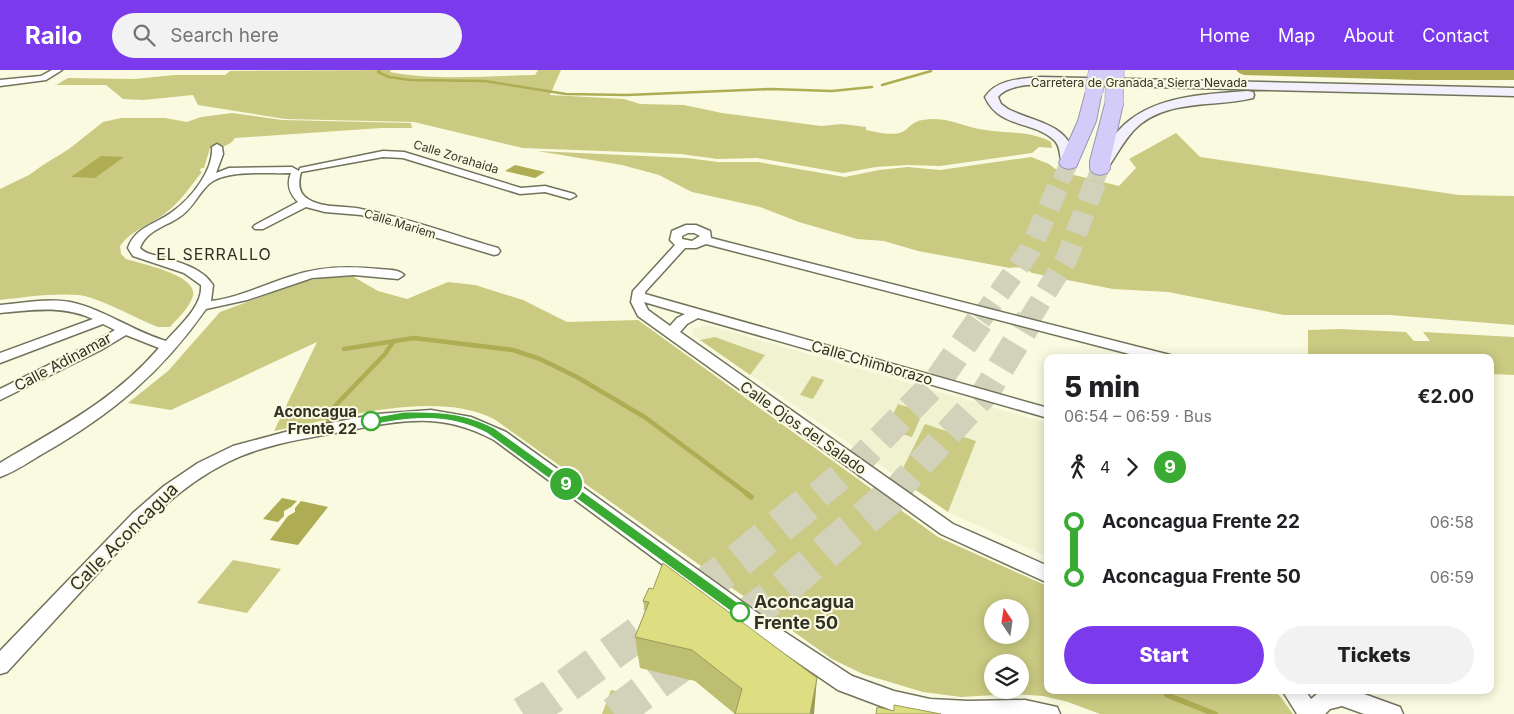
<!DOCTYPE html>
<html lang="en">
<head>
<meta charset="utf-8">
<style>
	body { margin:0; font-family:Inter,sans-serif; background:#f2f2f2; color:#202124; height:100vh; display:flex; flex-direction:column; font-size:19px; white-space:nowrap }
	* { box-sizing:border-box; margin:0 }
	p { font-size:16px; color:#757577 }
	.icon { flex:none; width:28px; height:28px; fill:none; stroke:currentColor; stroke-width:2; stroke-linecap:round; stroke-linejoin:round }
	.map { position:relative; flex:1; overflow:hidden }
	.details { position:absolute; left:1044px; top:284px; width:450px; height:340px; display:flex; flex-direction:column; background:#fff; border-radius:10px; box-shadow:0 2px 12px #0003 }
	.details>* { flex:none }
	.badge { padding:0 10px; border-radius:16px; font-size:18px; line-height:32px }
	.needle { width:32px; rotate:347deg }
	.buttons { position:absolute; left:984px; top:529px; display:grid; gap:10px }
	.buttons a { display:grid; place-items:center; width:45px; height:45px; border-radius:50%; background:#fff; box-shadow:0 2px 12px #0003; font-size:25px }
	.map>.badge { position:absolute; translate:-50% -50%; box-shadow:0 0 0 2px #fff }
	.legs { display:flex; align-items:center; gap:8px; height:55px; padding:0 20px; font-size:16px }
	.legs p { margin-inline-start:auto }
	.headline { display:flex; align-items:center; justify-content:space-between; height:85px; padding:0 20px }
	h1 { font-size:28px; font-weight:800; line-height:38px }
	.primary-button { display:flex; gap:10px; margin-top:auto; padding:10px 20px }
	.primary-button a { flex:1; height:58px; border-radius:30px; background:#7c3aed; color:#fff; font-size:20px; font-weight:800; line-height:58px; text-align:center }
	.primary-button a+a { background:#f2f2f2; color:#202124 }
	ul { padding:0 20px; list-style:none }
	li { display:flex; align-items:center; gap:18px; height:55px; font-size:19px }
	li i { display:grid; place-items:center; width:8px; height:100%; margin:0 6px; background:currentColor }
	li i::after { content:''; width:12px; height:12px; margin:-6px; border:4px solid; border-radius:50%; background:#fff }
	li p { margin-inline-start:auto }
	li:first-child i { background:linear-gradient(#0000 50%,currentColor 0) }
	li:last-child i { background:linear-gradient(currentColor 50%,#0000 0) }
	header { display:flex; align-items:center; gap:30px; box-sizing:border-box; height:70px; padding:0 25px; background:#7c3aed; color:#fff }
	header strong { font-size:24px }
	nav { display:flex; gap:28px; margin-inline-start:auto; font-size:18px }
	.search { width:350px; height:45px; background:#f2f2f2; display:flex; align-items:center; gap:12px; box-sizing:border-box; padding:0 18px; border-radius:28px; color:#757577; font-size:19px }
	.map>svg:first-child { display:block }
	.built { fill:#f1f2d0 }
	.green { fill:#caca82; fill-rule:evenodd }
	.water { fill:#aead53 }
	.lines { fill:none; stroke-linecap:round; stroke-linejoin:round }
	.stream-far2 { stroke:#aead53; stroke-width:2.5 }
	.stream-far1 { stroke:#aead53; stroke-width:4.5 }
	.stream { stroke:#aead53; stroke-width:5.5 }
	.river { fill:#aead53; fill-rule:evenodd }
	.highway-tunnel-far3 { stroke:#d2d2bb; stroke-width:18; stroke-dasharray:18 9; stroke-linecap:butt }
	.highway-tunnel-far2 { stroke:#d2d2bb; stroke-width:22; stroke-dasharray:22 11; stroke-linecap:butt }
	.highway-tunnel-far1 { stroke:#d2d2bb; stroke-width:28; stroke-dasharray:28 14; stroke-linecap:butt }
	.highway-tunnel { stroke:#d2d2bb; stroke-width:35; stroke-dasharray:35 18; stroke-linecap:butt }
	.street-casing { stroke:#72735c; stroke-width:3 }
	.secondary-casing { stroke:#72735c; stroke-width:3 }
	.highway-casing { stroke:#9a95ae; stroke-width:2 }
	.street { fill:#fff; fill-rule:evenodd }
	.secondary { fill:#f2f0fd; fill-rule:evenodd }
	.highway { fill:#d3ccf8; fill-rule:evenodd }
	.highway-bridge-casing { stroke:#9a95ae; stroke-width:19; stroke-linecap:butt }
	.highway-bridge { stroke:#d3ccf8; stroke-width:18 }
	.wall { fill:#bebe70 }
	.shaded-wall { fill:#9b9b5b }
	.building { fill:#dddd82; stroke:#9b9b5b }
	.line-1 { fill:#39ab33; stroke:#fff }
	.stop-1-dot { fill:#fff; stroke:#39ab33; stroke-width:2.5 }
	.labels { text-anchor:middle; stroke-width:4; stroke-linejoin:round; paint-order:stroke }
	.far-street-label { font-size:12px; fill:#303026; stroke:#fafae0 }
	.street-label { font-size:15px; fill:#303026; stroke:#fafae0 }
	.stop-label { font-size:15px; font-weight:bold; fill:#303026; stroke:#fafae0; text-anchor:end }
	.neighbourhood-label { font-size:16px; letter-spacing:1px; fill:#303026; stroke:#fafae0 }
	.near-street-label { font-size:18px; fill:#303026; stroke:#fafae0 }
	.near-stop-label { font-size:18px; font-weight:bold; fill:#303026; stroke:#fafae0; text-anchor:start }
</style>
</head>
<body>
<header>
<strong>Railo</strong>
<div class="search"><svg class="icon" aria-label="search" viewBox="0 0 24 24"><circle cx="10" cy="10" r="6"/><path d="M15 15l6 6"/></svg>Search here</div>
<nav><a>Home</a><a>Map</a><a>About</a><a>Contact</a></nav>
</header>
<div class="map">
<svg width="1514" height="644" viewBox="0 0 1514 644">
	<rect width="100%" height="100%" fill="#fafae0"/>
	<path class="built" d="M707,255l340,98v134l-99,-45 -255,-177 -1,-6z"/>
	<path class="green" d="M391,0l-1,2c47,9 97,4 145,3l3,-5h23l-11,25 74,4 16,5 44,1 38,8 99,13 21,-2 24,3v3c10,2 29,7 38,1 7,-5 10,-10 19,-11 20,-4 37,5 56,9 24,5 51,1 72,13l1,6 -13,-1 -7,6 -92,13 -33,-1 -31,2 -33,6 -86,-15 -40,1 -36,-5 -158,-6 -109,-26 -129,-3 -87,-14 -5,-10 -50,5 -20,-1 -17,-14h-50l12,-7 67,1 39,-4h51l5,-4z
		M232,43l50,7 129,3 1,5h-31l-146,10c-6,9 -14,9 -25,10l-6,20h-3l-1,3 2,1c-11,13 -21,29 -34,39 -15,13 -36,18 -48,35l1,8 5,5c16,5 72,16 67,37 -4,12 -15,22 -23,31h-12c-21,-8 -59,-30 -80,-32 -25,-2 -53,2 -78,5v-111l29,-14 14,-10 26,-16 34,-27 18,-4h44l22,4 14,-5z
		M1176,63l24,24 259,38 55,1v129l-125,-10h-105l-116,-23 -55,-3 -81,-16c-7,-5 -14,-7 -22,-5l-92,-17 -34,-10 -27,-2 -58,-17 -39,-15 -68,-15 -33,-17 -37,-10 -85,-14 150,7 31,4h40l87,15 34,-7 29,-3 32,3 91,-13 18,7 9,7 61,15 17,-18 -7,-9z
		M352,206l26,15 29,8 41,-17 27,3 48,15 44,22 71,-2 300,217 109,49 1,104h224l8,6 13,18h-193l-32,-12 -25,-6 -30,-2 -52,3 -38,-5 -60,-18 -31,-15 -338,-240c-59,-30 -157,0 -220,12l43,-89 -146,68 -43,-7 40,-32 52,-59 81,-30 22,-4zM992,538h28v27h-28zM992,592h28v28h-28z
		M1340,259l66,3 8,9h16l-7,-9 91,5v38l-24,-1v-16l-182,-1v-27z
		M715,267l50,18 -15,20 -50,-35z
		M812,306l12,4 -11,19 -13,-4z
		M898,334l25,8 -11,25 -26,-8z
		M925,354l51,17 -28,71 -50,-34z
		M233,490l48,9 -34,44 -50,-10z
		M611,620l25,5 -7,19h-27z"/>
	<path class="water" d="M101,86l23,1 -29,21 -24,-1z
		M515,95l30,7 -10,6 -30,-7z
		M282,428l15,3 -6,6 -7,4v5l-6,6 -15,-3z
		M301,431l27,6 -30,38 -28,-5 18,-24 7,-4v-4z"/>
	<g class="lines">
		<path class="stream-far2" d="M380,0l-2,2 11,5 21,3 75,1 81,13 61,1 144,-6 61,2 40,-4
			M1461,0l6,5
			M882,15l49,-14"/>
		<path class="stream-far1" d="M344,279l70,-11 99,12 27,9 37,18 69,41 103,77
			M328,351v-6l5,-7 52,-54 8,-12"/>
		<path class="stream" d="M747,424l4,3
			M1167,625l48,19"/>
		<path class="river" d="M1236,0h278v10h-97l-173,-5 -5,-2z"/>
		<path class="highway-tunnel-far3" d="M1061,111l8,-18
			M1095,111l5,-12"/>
		<path class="highway-tunnel-far2" d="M980,250l50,-70 31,-70
			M1029,250l38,-62 29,-78"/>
		<path class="highway-tunnel-far1" d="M818,425l40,-33 81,-83 42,-60
			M892,425l94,-103 44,-73"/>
		<path class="highway-tunnel" d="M523,644l28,-17 187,-136 81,-67
			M614,644l161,-119 118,-101"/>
		<g class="street-casing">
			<path id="street" d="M52,0h10l-16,10 -46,6v-6l41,-4z
				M217,74l5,3 1,7 -7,19 13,-5 63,-1 7,4 1,-3 83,-17 21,1 117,36 24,-2 29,8 2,2 -6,3 -25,-7 -25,2 -117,-36 -20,-1 -82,15c-3,11 -3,21 7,27 16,10 36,6 53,10 47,9 92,26 137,39l2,3 -2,3 -4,1 -133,-40 -36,-3 -19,-5 -43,22h-8l-2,-2 2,-2 43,-23c-8,-8 -12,-17 -7,-29 -23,1 -65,-4 -82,11 -12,11 -17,26 -31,34 -14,9 -32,13 -38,30 5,6 14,7 22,9 19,6 40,11 51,28l-2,16c28,-3 54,-17 81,-25 28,-10 57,-10 87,-7 8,1 20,0 25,6l-6,4 -44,-4 -42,3 -65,22 -41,9c-45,64 -94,105 -162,144 -14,8 -29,19 -44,24v-14c60,-36 112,-61 159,-115l-33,-13 -25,15 -101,50v-11l91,-45 24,-14 -12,-6 -103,39v-10l93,-34c-31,-14 -60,-9 -93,-6v-8c23,-2 47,-7 70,-3 34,7 62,29 96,39 13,-15 37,-35 35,-56l-17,-12 -51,-17 -5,-8c7,-21 28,-24 44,-36 19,-13 42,-42 40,-65z
				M686,155h10l14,6 1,7 459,117 2,3h-27l-439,-114 -10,4h-11l-40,44v2l403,114v10l-350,-100 -11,6 -7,8 273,192 95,42v17l-107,-49 -303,-218 -7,-14 2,-11 42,-46 -5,-5 2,-9zM688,163h6l6,3 -8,5 -10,-2v-3zM644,232l41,12 -8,4 -7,8 -22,-16z
				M431,340l40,7 35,15 274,197 72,47 42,15 36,8 38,2 57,-1 32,7 3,7h-153l-13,-3 -56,-21 -72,-49 -272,-201c-50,-27 -89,-21 -143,-10 -41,8 -85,13 -123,32 -53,26 -92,70 -131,112 -30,33 -60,65 -90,98l-7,2v-23l133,-138 31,-27 34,-23 35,-17 56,-15 88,-17z
				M1282,620h23l6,9 6,-5 -1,-4h37l47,17 3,7h-39l-22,-8 -12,3 -5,5h-28z"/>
		</g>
		<g class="secondary-casing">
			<path id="secondary" d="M1041,7l473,11v8l-442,-11c-20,0 -61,-5 -74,12l3,7 7,5c30,15 63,14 68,54l-2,3h-10c-6,-8 -2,-17 -9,-25 -21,-21 -56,-12 -70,-44 12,-18 35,-18 56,-20z
				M1248,21l5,1 1,3 -1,3c-40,10 -88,0 -119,32 -12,13 -19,28 -29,42h-10l-2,-3c10,-17 21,-37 37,-49 32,-25 79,-26 118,-29z"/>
		</g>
		<g class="highway-casing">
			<path id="highway" d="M1094,16l6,1 2,4 -6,30 -20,46 -7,2 -7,-2 -3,-4 19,-42 8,-30 2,-4z
				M1114,29l6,1 3,4 -13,57v8l-3,4 -7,2 -7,-2 -3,-4v-8l15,-57 3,-4z"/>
		</g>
		<use href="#street" class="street"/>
		<use href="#secondary" class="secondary"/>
		<use href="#highway" class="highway"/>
		<g class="highway-bridge-casing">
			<path id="highway-bridge" d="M1094,21l4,-21
				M1114,34l1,-34"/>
		</g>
		<use href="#highway-bridge" class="highway-bridge"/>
	</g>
	<path class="wall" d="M649,518l166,120 -80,6 -40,-33 -55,-13 -5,-31 10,-26 -2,-10z"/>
	<path class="shaded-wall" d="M817,608l-3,36h-4z"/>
	<path class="building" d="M663,493l154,115 -7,36h-75l7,-25 -50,-39 -57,-13 14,-35 -6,-1 6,-13 4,1z
		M894,635l47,9h-65l1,-7 17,4z"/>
	<path class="line-1" d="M404,342c35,0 58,0 90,16l251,180 1,4 -1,3 -5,2 -4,-2 -249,-182c-39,-20 -75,-16 -116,-8l-6,-4 6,-3z"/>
	<g class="stop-1-dot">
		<circle cx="371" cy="351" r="9"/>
		<circle cx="740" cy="542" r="9"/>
	</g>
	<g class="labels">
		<g class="far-street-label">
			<text x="1139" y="17">Carretera de Granada a Sierra Nevada</text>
			<text transform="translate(456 87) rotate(17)" y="4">Calle Zorahaida</text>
			<text transform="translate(400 154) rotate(17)" y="4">Calle Mariem</text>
		</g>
		<g class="street-label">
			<text transform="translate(63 292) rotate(-28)" y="5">Calle Adinamar</text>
			<text transform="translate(872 293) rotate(16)" y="5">Calle Chimborazo</text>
			<text transform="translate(803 358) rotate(35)" y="5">Calle Ojos del Salado</text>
		</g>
		<g class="stop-label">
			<text x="357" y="347">Aconcagua<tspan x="357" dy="17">Frente 22</tspan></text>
		</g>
		<g class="neighbourhood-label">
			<text x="214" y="190">EL SERRALLO</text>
		</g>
		<g class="near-street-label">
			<text transform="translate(124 467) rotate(-45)" y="6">Calle Aconcagua</text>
		</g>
		<g class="near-stop-label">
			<text x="754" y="538">Aconcagua<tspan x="754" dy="21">Frente 50</tspan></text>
		</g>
	</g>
</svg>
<div class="buttons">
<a><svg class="needle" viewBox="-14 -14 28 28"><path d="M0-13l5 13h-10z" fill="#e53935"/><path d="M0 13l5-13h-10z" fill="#757577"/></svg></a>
<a><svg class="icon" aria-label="layers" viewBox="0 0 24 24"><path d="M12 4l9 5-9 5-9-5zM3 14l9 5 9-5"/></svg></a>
</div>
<b class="badge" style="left:566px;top:414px;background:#39ab33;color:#fff">9</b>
<section class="details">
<div class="headline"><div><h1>5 min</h1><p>06:54 – 06:59 · Bus</p></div><b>€2.00</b></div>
<div class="legs"><svg class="icon" aria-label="walk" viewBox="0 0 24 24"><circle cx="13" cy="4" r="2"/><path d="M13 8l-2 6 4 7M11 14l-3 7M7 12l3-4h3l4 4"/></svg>4<svg class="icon" aria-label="forward" viewBox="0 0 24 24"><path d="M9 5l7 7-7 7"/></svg><b class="badge" style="background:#39ab33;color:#fff">9</b></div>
<ul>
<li><i style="color:#39ab33"></i><b>Aconcagua Frente 22</b><p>06:58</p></li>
<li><i style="color:#39ab33"></i><b>Aconcagua Frente 50</b><p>06:59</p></li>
</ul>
<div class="primary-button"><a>Start</a><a>Tickets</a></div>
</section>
</div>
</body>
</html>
